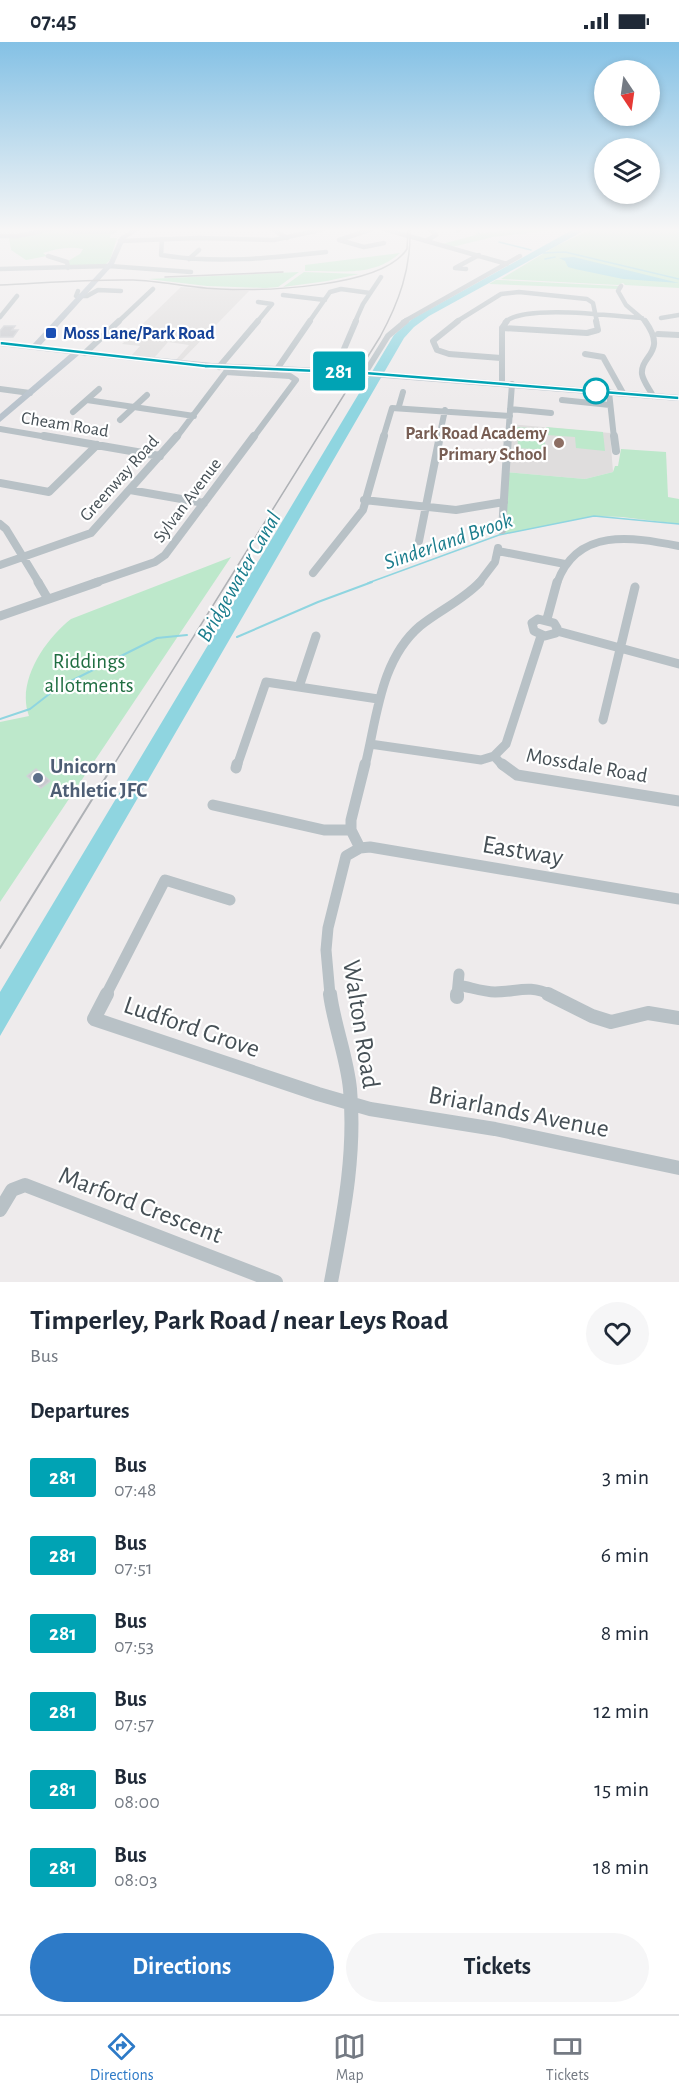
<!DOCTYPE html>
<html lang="en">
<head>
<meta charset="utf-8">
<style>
	body { margin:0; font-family:"Alegreya Sans",sans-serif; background:#f6f6f7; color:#1f2937; height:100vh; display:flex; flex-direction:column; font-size:22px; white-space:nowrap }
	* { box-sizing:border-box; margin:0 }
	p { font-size:20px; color:#747a83 }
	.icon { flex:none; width:33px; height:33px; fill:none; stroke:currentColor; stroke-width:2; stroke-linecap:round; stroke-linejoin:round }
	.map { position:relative; height:1240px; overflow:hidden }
	.drawer { display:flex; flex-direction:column; background:#fff; flex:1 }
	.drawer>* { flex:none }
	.badge { padding:0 12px; border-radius:4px; font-size:21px; line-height:39px }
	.needle { width:39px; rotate:167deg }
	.fabs { position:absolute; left:594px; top:18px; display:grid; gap:12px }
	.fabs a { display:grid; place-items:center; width:66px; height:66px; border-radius:50%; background:#fff; box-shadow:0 3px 9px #0003; font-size:30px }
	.map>.badge { position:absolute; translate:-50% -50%; box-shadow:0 0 0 3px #fff }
	h2 { padding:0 30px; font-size:22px; line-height:54px }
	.round { display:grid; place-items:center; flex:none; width:63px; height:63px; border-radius:32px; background:#f6f6f7 }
	.overview { display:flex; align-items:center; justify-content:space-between; height:102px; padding:0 30px }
	h1 { font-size:28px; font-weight:700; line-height:45px }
	.button { display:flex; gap:12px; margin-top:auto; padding:12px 30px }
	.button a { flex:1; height:69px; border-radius:36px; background:#2d7ac7; color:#fff; font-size:24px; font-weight:700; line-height:69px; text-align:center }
	.button a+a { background:#f6f6f7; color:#1f2937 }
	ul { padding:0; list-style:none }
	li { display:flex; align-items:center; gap:18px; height:78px; padding:0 30px }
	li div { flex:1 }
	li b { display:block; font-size:22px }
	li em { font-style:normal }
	li .badge { min-width:66px; font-weight:700; text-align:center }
	.status { display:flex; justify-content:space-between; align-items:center; height:42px; padding:0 30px; background:#fff; direction:ltr }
	.status svg { height:16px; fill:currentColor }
	.tab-bar { display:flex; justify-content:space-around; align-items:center; height:84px; border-top:2px solid #e0e1e3; background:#fff; font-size:16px; color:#747a83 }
	.tab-bar a { display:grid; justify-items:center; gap:3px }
	.tab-bar .current { color:#2d7ac7 }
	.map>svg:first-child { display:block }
	.education { fill:#dfdddd }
	.green { fill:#bde8cb }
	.water { fill:#8fd5e0 }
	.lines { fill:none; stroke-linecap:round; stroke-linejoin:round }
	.stream-far1 { stroke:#8fd5e0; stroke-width:1.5 }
	.stream { stroke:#8fd5e0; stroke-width:2 }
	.building { fill:#c7c9ce; stroke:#d0d2d6; stroke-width:1.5 }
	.street-far5 { stroke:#b8c1c6; stroke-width:4.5 }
	.street-far4 { stroke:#b8c1c6; stroke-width:6 }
	.street-far3 { stroke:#b8c1c6; stroke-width:8 }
	.street-far2 { stroke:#b8c1c6; stroke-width:9 }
	.street-far1 { stroke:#b8c1c6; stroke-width:11 }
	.street { stroke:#b8c1c6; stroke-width:14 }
	.secondary { fill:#b9c3cc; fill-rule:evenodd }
	.tram-far1 { stroke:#aeb1b5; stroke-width:1.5 }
	.tram { stroke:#aeb1b5; stroke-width:2 }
	.rail { stroke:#aeb1b5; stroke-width:1.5 }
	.line { fill:#00a3b4; stroke:#fff; stroke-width:1.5 }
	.transit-dot { fill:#1a4fb4; stroke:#fff; stroke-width:2 }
	.stop-dot { fill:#fff; stroke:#00a3b4; stroke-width:3 }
	.education-dot { fill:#8d6e63; stroke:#fff; stroke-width:2 }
	.service-dot { fill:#5c6f8a; stroke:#fff; stroke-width:2 }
	.labels { text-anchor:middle; stroke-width:4.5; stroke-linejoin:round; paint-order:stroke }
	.far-transit-label { font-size:18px; font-weight:bold; fill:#164399; stroke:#fff; text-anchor:start }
	.far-street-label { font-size:18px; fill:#465056; stroke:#fff }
	.far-education-label { font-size:18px; font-weight:bold; fill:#785e54; stroke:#fff; text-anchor:end }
	.park-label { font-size:21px; fill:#206e42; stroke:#fff }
	.street-label { font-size:21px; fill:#465056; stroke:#fff }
	.service-label { font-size:21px; font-weight:bold; fill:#4e5e75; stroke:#fff; text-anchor:start }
	.water-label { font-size:22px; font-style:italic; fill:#1b7d8d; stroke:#fff }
	.near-street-label { font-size:26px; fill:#465056; stroke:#fff }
</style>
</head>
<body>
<div class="status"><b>07:45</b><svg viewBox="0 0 49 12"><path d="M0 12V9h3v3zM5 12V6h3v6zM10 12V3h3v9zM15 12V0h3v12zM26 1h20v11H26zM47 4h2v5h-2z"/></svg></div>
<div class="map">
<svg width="679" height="1240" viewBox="0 0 679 1240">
	<rect width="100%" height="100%" fill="#eeebec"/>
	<path class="education" d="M181,245l68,4 -68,70h-6l14,-16 -21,-3 -14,16 -23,-2 9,-10 -18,-2z
		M509,382l101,9 3,39 -28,7 -79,-7z"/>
	<path class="green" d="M62,187l10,4h39l-1,5h7l-7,22 -5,5 -35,1 -2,-5 12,-7 3,-5c-14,-3 -27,0 -40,4l4,3 -21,4 -15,-10 -2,-12z
		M475,187l3,5 36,-5h47l-68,8 -41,10 -10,-3 34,-9z
		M592,187h87v59l-54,-3 -2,-2 -5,2 -117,-6 55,-33z
		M400,211c-28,25 -60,17 -95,18v-6z
		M299,230l-21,15 -13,1 -58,-2 -59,-7z
		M304,230l55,2 -32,7 -44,6z
		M496,238h3l120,6 -1,3 -129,-5z
		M517,385l26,2 3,21 -28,-2z
		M546,385l57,5 2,19 -29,-3 -1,-11 -29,-2z
		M621,407l45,3 2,45 11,2v25l-57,-7 -28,-1 -95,19 7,-63 79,7 28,-7 2,-6h3z
		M231,515l-231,345v-180l29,-6c-13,-34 16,-77 42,-97z"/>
	<path class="water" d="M574,187h13l-158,87 -15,11 -10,11 -404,698v-44l394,-657 18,-16z
		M574,215l105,26 -56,-4 -48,-10 -7,-2 -3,-6 -6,-3z"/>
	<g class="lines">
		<path class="stream-far1" d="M477,187l2,5
			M499,200l32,8
			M543,211l22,-1 114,27
			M545,217l10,-2
			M368,541l131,-48 95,-19 85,8"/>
		<path class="stream" d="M200,592l14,-3
			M237,595l81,-35 54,-20
			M0,677l30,-10 27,-21 100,-50 30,-3"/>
	</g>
	<path class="building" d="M4,284h11l-3,4h6l-5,7h-13v-6z
		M36,727l14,12 -9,7 -14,-12z"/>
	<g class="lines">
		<path class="street-far5" d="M68,187l8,3 39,-1
			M272,187l15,9
			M372,187l-33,11 25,7 20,-4
			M384,187l123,35
			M458,189l2,-2
			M0,194h18l34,-7
			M162,197l-1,16c55,9 110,3 165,-3
			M120,199l78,-3 76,2 50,-11
			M426,199l10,-6 -6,-6
			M48,214l19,6 1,6
			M189,217l10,-9
			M0,227l109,-3 82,6
			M466,227l-11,-1 24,-13
			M621,244l-3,5 8,14 20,17
			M78,249l-2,5h11l11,-6 23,1
			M283,253l42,5
			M0,275l17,-21
			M661,276l18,-3
			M118,280l35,-33
			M257,280l15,-18 -14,-2
			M309,280l21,-30 11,-3 29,4
			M355,280l8,-18 18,-27
			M403,280l117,-66
			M456,280l45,-28 18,-2 68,7 6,4 4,19
			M505,280c20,-18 108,-6 137,-4"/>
		<path class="street-far4" d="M458,279l-25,20 4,9 12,4 52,4
			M645,279c23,32 -5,34 -3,53 1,7 8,16 11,22
			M502,286l85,5 11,-3 -2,-9
			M658,292l21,1
			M85,311l34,-32
			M585,312l18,3 20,36
			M341,314l15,-35
			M219,325l39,-46
			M277,327l33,-48
			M226,330l64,4 6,4 -43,58
			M365,331l23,-37 18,-15
			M502,341v-55l5,-7
			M0,347l30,4
			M609,350l5,46
			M87,358l107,16
			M562,358l48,5
			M399,364l4,-14
			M510,367l41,4
			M73,370l26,-23
			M120,378l27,-25
			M0,387l53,9
			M176,396l53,-70
			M383,396l9,-30 118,8
			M439,396l6,-28
			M508,396l4,-54"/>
		<path class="street-far3" d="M44,394l116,20
			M614,394l2,15
			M0,441l49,9 48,-47
			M130,448l74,13
			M364,458l92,10 48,-8
			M0,482l6,5 33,54
			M502,488l6,-94
			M419,499l21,-105
			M498,509l67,13
			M0,523l91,-32 86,-97
			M313,531l50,-63 21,-74
			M94,541l61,-21 10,-7 89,-119
			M479,541l16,-21 3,-14
			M557,541c20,-56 75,-46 122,-37"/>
		<path class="street-far2" d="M38,540l10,17
			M0,574l98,-34
			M538,577l16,4 3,5 -1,5 -11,3 -11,-5 -2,-8z
			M547,577l10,-37
			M557,589l122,33
			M299,645l17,-51
			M603,678l32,-133
			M370,702l111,16 13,-4 12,-12 35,-108
			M494,714l9,10
			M237,724l29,-84 112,17
			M365,724c12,-48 15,-106 55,-140 20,-16 43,-26 60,-44"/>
		<path class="street-far1" d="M502,722l15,11 162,26
			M236,726l1,-4
			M213,763l111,25h27
			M360,806l-9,-18v-10l14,-56
			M458,943c12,2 25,7 37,7 22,0 34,-8 56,3
			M106,953l59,-115 65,20
			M330,953l-4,-45 2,-22 18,-72 14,-8 10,-1 309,52
			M457,953l2,-21"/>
		<path class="street" d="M107,952l-13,25 224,75 52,15 125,20 184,39
			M330,952c4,31 17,63 20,95 6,66 -7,128 -19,193
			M548,952l44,22 19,6 37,-9 31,5
			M457,955v-3
			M0,1168l12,-20 13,-5 251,97"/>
		<path class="secondary" d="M133,187h8l-16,10 -11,25 -74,82 172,17 134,6 333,26v6l-333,-26 -134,-6 -133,-14 -79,67v-8l70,-60 -70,-8v-4l32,3 77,-83 11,-25z"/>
		<path class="tram-far1" d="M113,724l267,-429c19,-35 31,-68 30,-108"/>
		<path class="tram" d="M0,906l114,-184"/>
		<path class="rail" d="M165,235l118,-5
			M0,243c44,-2 89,-6 133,-5 29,1 58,8 87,9 43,2 162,-1 187,-40l1,-20"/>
	</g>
	<linearGradient id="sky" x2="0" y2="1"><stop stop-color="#84c1e5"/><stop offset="0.52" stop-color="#f7f6f6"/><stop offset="1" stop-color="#f7f6f6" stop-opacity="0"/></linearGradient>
	<rect width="679" height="361" fill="url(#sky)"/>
	<path class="line" d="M0,299l205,23 160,7 314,25v4l-314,-25 -160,-7 -205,-23z"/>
	<rect class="transit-dot" x="45" y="285" width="12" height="12" rx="3"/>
	<circle class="stop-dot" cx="596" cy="349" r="12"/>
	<circle class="education-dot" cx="559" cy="401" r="6"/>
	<circle class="service-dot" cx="38" cy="736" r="6"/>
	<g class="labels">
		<g class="far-transit-label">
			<text x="63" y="297">Moss Lane/Park Road</text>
		</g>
		<g class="far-street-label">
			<text transform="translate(65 382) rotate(9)" y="6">Cheam Road</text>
			<text transform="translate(119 436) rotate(-48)" y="6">Greenway Road</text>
			<text transform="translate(187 458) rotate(-53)" y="6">Sylvan Avenue</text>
		</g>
		<g class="far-education-label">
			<text x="547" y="397">Park Road Academy<tspan x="547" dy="21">Primary School</tspan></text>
		</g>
		<g class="park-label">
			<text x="89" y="626">Riddings<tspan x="89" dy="24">allotments</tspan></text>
		</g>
		<g class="street-label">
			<text transform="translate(587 723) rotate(10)" y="7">Mossdale Road</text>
		</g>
		<g class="service-label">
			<text x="50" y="731">Unicorn<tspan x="50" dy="24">Athletic JFC</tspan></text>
		</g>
		<g class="water-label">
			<text transform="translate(448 498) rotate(-19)" y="8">Sinderland Brook</text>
			<text transform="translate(238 534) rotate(-60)" y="8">Bridgewater Canal</text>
		</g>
		<g class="near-street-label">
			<text transform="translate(523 808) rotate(10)" y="9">Eastway</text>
			<text transform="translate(362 982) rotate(81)" y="9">Walton Road</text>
			<text transform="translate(192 984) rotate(19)" y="9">Ludford Grove</text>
			<text transform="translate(519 1069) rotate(11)" y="9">Briarlands Avenue</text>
			<text transform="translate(141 1162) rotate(21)" y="9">Marford Crescent</text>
		</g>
	</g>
</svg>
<div class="fabs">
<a><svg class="needle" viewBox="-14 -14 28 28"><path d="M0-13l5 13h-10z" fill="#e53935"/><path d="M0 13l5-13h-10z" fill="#747a83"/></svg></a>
<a><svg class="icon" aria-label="layers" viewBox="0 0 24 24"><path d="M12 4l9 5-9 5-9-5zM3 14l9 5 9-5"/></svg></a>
</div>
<b class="badge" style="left:339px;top:329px;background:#00a3b4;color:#fff">281</b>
</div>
<section class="drawer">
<div class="overview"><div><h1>Timperley, Park Road / near Leys Road</h1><p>Bus</p></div><a class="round"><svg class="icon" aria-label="heart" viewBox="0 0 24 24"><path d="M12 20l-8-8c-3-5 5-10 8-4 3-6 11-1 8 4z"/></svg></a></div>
<h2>Departures</h2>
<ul>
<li><span class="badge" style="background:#00a3b4;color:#fff">281</span><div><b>Bus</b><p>07:48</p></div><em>3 min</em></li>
<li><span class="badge" style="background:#00a3b4;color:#fff">281</span><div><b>Bus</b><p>07:51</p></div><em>6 min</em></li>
<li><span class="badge" style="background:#00a3b4;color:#fff">281</span><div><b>Bus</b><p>07:53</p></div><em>8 min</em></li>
<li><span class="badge" style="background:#00a3b4;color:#fff">281</span><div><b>Bus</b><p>07:57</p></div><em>12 min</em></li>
<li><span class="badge" style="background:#00a3b4;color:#fff">281</span><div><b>Bus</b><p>08:00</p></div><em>15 min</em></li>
<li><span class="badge" style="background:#00a3b4;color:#fff">281</span><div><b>Bus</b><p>08:03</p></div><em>18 min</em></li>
</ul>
<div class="button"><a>Directions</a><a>Tickets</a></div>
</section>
<nav class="tab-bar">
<a class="current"><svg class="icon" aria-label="directions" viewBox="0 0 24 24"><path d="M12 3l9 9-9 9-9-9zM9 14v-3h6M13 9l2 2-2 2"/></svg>Directions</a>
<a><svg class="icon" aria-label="map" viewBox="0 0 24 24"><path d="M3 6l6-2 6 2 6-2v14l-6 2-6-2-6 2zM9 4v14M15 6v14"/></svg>Map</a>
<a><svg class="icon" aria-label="tickets" viewBox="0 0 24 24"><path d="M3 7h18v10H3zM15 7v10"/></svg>Tickets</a>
</nav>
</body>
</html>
